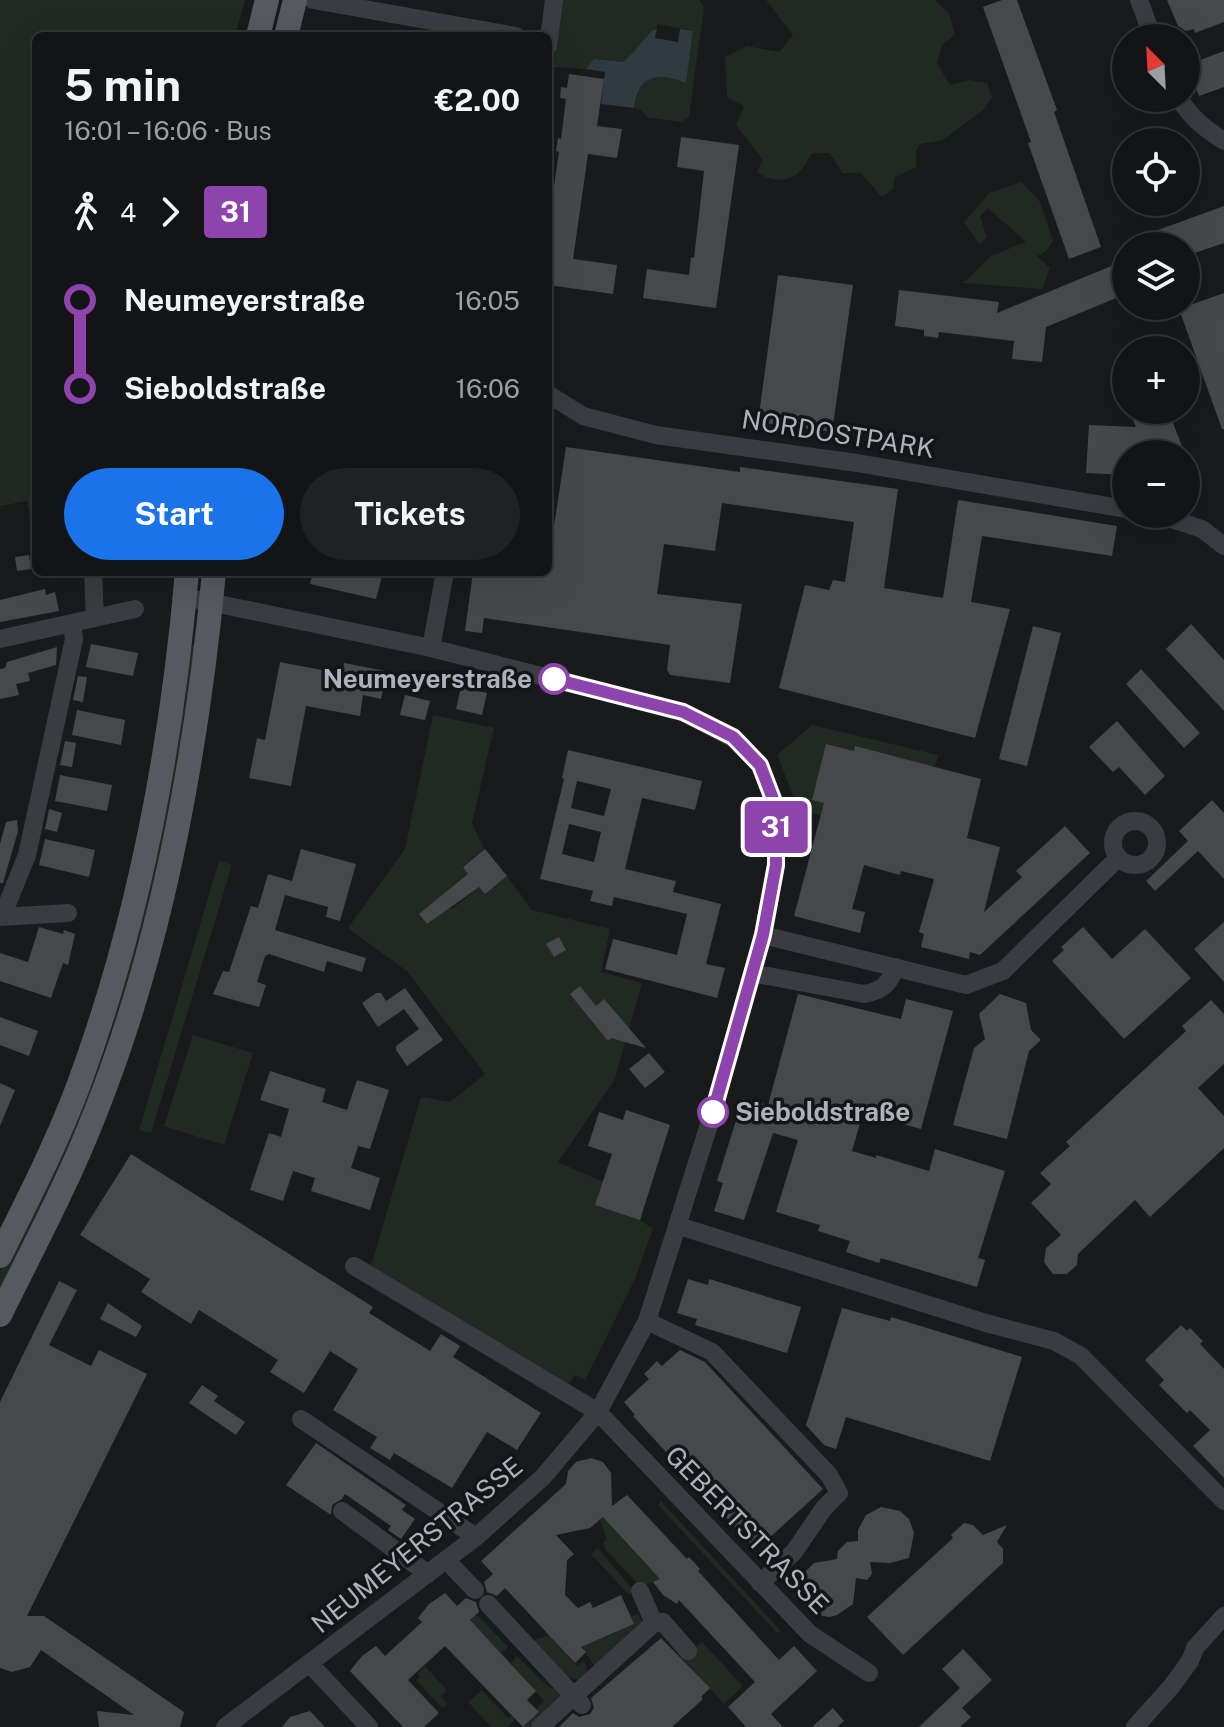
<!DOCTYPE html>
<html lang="en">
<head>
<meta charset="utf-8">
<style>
	body { margin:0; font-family:"Public Sans",sans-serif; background:#202122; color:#f1f3f6; height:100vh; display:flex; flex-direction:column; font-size:30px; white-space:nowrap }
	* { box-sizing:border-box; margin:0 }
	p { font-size:26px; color:#9d9ea0 }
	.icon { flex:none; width:44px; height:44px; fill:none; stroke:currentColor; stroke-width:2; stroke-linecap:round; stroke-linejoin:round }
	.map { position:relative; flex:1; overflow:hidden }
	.drawer { position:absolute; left:32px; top:32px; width:520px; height:544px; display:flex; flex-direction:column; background:#131415; border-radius:12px; box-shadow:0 8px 32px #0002,0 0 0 2px #323334 }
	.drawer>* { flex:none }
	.badge { padding:0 16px; border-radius:6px; font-size:28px; line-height:52px }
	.needle { width:52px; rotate:336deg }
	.buttons { position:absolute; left:1112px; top:24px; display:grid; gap:16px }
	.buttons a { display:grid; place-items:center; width:88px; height:88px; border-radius:50%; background:#131415; box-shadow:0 8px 32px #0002,0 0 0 2px #323334; font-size:40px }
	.map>.badge { position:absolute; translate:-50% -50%; box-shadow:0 0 0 4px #fff }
	.legs { display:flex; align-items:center; gap:12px; height:88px; padding:0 32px; font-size:26px }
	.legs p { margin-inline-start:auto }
	.overview { display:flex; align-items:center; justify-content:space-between; height:136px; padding:0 32px }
	h1 { font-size:44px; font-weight:700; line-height:60px }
	.button { display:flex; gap:16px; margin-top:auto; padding:16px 32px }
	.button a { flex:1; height:92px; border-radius:48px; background:#1a73e8; color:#fff; font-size:32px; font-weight:700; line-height:92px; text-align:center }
	.button a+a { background:#202122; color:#f1f3f6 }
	ul { padding:0 32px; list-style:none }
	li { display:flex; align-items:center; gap:28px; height:88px; font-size:30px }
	li i { display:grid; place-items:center; width:12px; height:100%; margin:0 10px; background:currentColor }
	li i::after { content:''; width:20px; height:20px; margin:-10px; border:6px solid; border-radius:50%; background:#131415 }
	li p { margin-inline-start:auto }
	li:first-child i { background:linear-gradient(#0000 50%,currentColor 0) }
	li:last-child i { background:linear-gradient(currentColor 50%,#0000 0) }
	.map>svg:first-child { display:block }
	.green { fill:#212a22 }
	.water { fill:#2f3b40 }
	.building { fill:#46484c; fill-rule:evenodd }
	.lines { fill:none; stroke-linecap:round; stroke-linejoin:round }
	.minor { stroke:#3a3c41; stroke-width:18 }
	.major { stroke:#565a60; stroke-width:24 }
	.line-1-casing { stroke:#fff; stroke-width:18 }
	.line-1 { stroke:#8e44ad; stroke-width:12 }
	.stop-1-dot { fill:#fff; stroke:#8e44ad; stroke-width:4 }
	.labels { text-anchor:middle; stroke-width:7; stroke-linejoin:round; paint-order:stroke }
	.street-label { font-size:26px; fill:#acb2bb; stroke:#141517 }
	.stop-label { font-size:26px; font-weight:bold; fill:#acb2bb; stroke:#141517; text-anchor:end }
</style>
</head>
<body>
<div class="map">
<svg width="1224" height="1727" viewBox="0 0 1224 1727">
	<rect width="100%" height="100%" fill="#191a1c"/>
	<path class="green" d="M0,0h245l-10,36h-199v495h-3l-6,-30 -27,5z
		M562,0h137l5,7 -15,110 -9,5 -33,-5 -7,-8 -6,-1c4,-34 25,-36 52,-25l7,-52 -35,-7 -21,28 -14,10 -29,-3 -8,10 -33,-2z
		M766,0h169l14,13 6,22 -13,10 -5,18 13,22 19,-5 18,3 5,15 -9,12 -40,30 -23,4 -4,7v16l-21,10 -2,12 -11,8 -21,-24h-18l-14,-20h-16c-5,5 -7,12 -12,17 -11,14 -32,11 -44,2l6,-12 -27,-35 8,-19 -17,-9 -2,-40 22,-11 32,6 14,-17z
		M1022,182l18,20 13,39 -7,10 -9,5 13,12 -8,21 -79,-6 28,-27 35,-14 -38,-34 -8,8 7,22 -8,6 -15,-22 25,-29z
		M187,644l12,1 -13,87 -41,199 -51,165 -94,201v-25l74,-156z
		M433,715l61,13 -22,95 12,26 -21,17 5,8 -27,23 11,12 27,-22 6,7 22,-18 25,34 78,19 -9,43 41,11 -27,96 -57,83 45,20 37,38 13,9 -19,52 -49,99 -10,-5 -8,11 -197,-117 51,-172 29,5 35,-28 -77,-102 -60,-44 57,-79z
		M812,725l126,30 -21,84 -118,-29 -22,-55z
		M219,861l13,4 -81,268 -12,-3z
		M193,1035l60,18 -29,92 -60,-19z
		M661,1501l120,130 -4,2 -119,-128z
		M603,1517l57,62 -19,8 -35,-37 -3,-7 4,-4 -7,-18z
		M598,1548l36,43 -6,3 -37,-40z
		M477,1614l31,33 -7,6 -31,-33z
		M638,1614l7,14 -49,40 -15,-21 52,-22 -3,-8z
		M549,1635l28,31 7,-5 4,12 -3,6c-21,5 -38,-21 -51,-35l1,-4z
		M702,1642l41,44 -19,18 -41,-45z
		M517,1656l33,32 10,-1 2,8 -28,32h-11l16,-14 -3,-4 8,-8 -33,-38z
		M425,1666l22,24 -6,6 7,8 -6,4 -26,-28 4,-3 -2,-3z
		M482,1690l26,28 4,-2 3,4 -8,7h-16l-23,-25z"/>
	<path class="water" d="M657,28l-2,10 23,4 2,-13 13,2 -7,52c-27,-11 -48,-9 -52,25l-33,-4 4,-32 -19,-3 8,-10 29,3c14,-10 24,-30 34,-34z"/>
	<path class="building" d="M1002,0h15l40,110 -3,2 47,135 -32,12 -41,-116 3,-1 -48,-135z
		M1167,0h57v22l-29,11 -1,-4 -8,2 -8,-5z
		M1224,51v36l-25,9 -12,-31z
		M569,74l35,5 -7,47 25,3 -5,29 -29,-4 -15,105 44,6 -4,29 -65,-9v-58l11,-75 -3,-1 2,-13 3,1 5,-40 -6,-1 1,-11 6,1z
		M681,137l58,8 -23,163 -73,-10 4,-29 42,6 2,-18 3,1 10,-87 -27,-4z
		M1224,206v37l-38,13v-10h-22l-6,-16z
		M1126,260v34l-80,33 -4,35 -30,-3 2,-18 -75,-9 -1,6 -14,-2v-6l-29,-4 4,-36 100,12 -2,11z
		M778,275l75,10 -21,147 -74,-10z
		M1224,293v136h-2l-43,-120z
		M1129,410h39l17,44h-39l-3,-7 -17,7 -2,21 -38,-2 3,-48 47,2z
		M566,447l174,25v-5l158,22 -14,99 59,10 15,-98 159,26 -5,30 -130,-20 -11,66 39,7 -35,129 -196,-50 26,-103 24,5 4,-10 12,2 9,-60 -132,-19 -7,48 -51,-7 -7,50 85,10 -12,79 -60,-8 -3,-5 3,-25 -186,-27 -2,15 -17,-2 8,-59h75v-26h3z
		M29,555l2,14 -14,2 -2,-14z
		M313,572h70l-7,27 -66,-15z
		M45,589l1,6 9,-3 4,19 -59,11v-22z
		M1191,624l33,36v51l-58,-62z
		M1033,626l28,7 -34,133 -28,-7z
		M91,644l47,9 -5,23 -47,-9z
		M57,647l-1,18 -28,8 2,8 -14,3 3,11 -19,4v-30l5,-1 2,-6z
		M280,662l62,12 2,-11 42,8 -5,28 -18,-4 -3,21 -54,-10 -15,80 -42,-8 8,-40 8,2z
		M1141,669l59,64 -16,15 -58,-64z
		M78,676l9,1 -4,25 -10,-2z
		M461,687l26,6 -5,22 -26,-6z
		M405,695l25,6 -5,19 -25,-5z
		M77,710l48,10 -4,25 -49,-10z
		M1117,721l48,55 -20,19 -26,-28 -6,5 -24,-25z
		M65,741l11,2 -4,24 -12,-2z
		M826,744l28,7 1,-5 126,33 -14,59 33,9 -16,65 38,-35 -6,-6 49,-45 25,27 -110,102 -10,-3 -1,7 -48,-12 3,-13 -5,-2 15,-53 -33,-8 -1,4 -36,-10 -12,44 13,3 -5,21 -66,-17 30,-113 -12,-3z
		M568,750l134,31 -7,29 -53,-12 -17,71 51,12 -3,11 48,12 -15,60 19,4 -8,30 -112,-29 8,-30 64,16 10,-41 -73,-17 -2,9 -22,-5 3,-10 -53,-12 24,-100 -2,-1zM577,781l34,8 -7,27 -33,-8zM569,824l32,8 -7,30 -32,-8z
		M60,775l52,10 -5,26 -52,-10z
		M1212,800l12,13v66l-26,-28 -43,40 -9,-10 42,-40 -9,-10z
		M49,809l13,4 -5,19 -12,-3z
		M17,820l1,11 -13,45 -2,7h-3v-39l6,-22z
		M45,839l50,11 -6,27 -50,-12z
		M301,849l55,15 -16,57 -14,-4 2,-10 -43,-12 -10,35 91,28 -4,14 -35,-11 -3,11 -55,-18 -4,2 -8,26 9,3 -7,22 -46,-13 10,-23 6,1 22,-66 7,2 10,-34 24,7z
		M485,849l22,27 -22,18 -6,-7 -52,37 -8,-10 49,-40 -5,-7z
		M1224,922v60l-30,-33z
		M39,927l24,7 1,-4 11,4 -7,31 -5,-2 -12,35 -51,-17v-28l28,9z
		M1083,927l29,32 33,-30 46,49 -67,61 -72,-78 12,-11 -3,-3z
		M559,937l7,13 -12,7 -8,-13z
		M580,986l16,20 8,-7 42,49 -35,-10 -3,3 -38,-47z
		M405,988l38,52 -36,26 -11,-16v-4l23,-17 -15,-20 -26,18 -16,-24 14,-10h5l5,8z
		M798,994l103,25 5,-20 47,12 -32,118 -58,-16 -11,38 24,7v-3l53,16 6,-22 70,22 -27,87 7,2 -8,27 -96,-29 -2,5 -33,-11 4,-11 -32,-10 2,-6 -44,-13 22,-72 -25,-7 -29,87 -30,-9 9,-28 -6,-2 26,-83 25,7z
		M1000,994l26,9 5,27 10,10 -12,11 -22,88 -54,-14 21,-77 11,-9 -6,-25z
		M1211,1000l13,14v50l-26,24 26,28v32l-74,69 -15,-17 -57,54 -1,11 -10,9h-14l-9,-12 2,-14 15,-13 -30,-32 20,-19 -11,-11 30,-27 -4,-4 120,-111 -4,-5z
		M0,1017l38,14 -9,25 -29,-11z
		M649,1053l16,19 -20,16 -16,-19z
		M270,1071l56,18 -4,13 25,8 10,-30 32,10 -19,59 -12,-3 -7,22 29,10 -10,32 -59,-19 4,-13 -22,-7 -10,30 -33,-11 19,-57 12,4 8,-28 -29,-9z
		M0,1083l15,7 -15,36z
		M626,1110l44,15 -30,95 -45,-15 17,-51 -24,-8 11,-34 24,8z
		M131,1154l242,153 -4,6 61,38 11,-17 19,12 -7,11 88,56 -24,37 -30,-18 -35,56 -58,-35 -4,7 -20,-12 7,-11 -44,-27 25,-41 -28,-18 -26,42 -34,-21 8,-12 -79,-50 -8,14 -50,-32 9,-13 -70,-44z
		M688,1279l20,6 1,-6 92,28 -14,46 -92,-28 2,-6 -20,-6z
		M59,1281l18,9 -28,55 42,21 8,-16 48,24 -120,242h17l140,96 -4,15h-81l-2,-16 37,4 -93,-65 -11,17 -18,5 -12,-4v-266z
		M108,1303l34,23 -6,11 -36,-18z
		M842,1308l48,13 1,-4 131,40 -32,104 -144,-44 -10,32 -12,-4 -18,-20z
		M1181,1325l6,6 3,-3 13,13 -3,3 24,25v109l-31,-32 17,-16 -20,-20 -3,3 -28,-28 5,-5 -19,-20z
		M680,1350l25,12 118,127 -67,61 -123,-134 2,-1 -11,-13 25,-23 -5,-5 13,-13 5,5z
		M202,1385l16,11 -4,5 31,21 -9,13 -47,-32z
		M316,1443l90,62 -4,5 13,9 -14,20 -13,-9 3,-4 -46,-32 -3,5 -10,6 -1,10 -45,-30z
		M591,1458l12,4 8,11 1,33 15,-11 60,64 2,-2 11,12 -2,2 81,89 15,-14 23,25 -46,43 12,13h-37l-18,-20 27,-25 -76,-82 -2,4 -14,-9 -10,-13 7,-3 -57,-62 -13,11 -34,7 18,19 -7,6 -2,35 13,13 12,-6 3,6 28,-13 13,29 -53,23 5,5 -11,11 -70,-75 -8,8 -10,-4 -3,-10 9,-8 -12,-13 85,-77 2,-13 8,-9z
		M881,1507l19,4 9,8 5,14 -5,25 -19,5 -20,-1 2,12 -5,6 -11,-2 -3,26 -16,11 -8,2 -15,-3 -11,-11 -3,-7 -1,-8 4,-14 11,-11 23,-4 1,-8 9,-9 11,-1v-11l8,-15z
		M964,1523l9,2 10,10 24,-10 -10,17 6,7v14l-100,92 -36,-38 86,-79 -2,-3z
		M445,1593l12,13 9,-8 10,4 3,10 -9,8 66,71 -9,9 12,12 -16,15 -78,-81 -37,34 31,33 -15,14h-21l-53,-56 12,-15 14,-10 9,10 37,-34 -4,-4 11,-14z
		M661,1638l49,50 -9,9 2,2 -31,28h-113l14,-14 6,4 11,-3 4,-6 -3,-10z
		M963,1649l29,31 -30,28 9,9 -11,10h-41l41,-39 -18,-19z
		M833,1708l11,13 -7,6h-25z
		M310,1711l15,16h-43l8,-10z"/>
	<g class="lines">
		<path class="minor" d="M313,0l203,36
			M1139,0l14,38
			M548,46l6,-46
			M1179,98c11,19 26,31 45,43
			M548,394l35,22 73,19 201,28 269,46
			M1156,514l46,15 22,17
			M93,572l2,46
			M185,597l246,51 252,64 53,28 24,25 16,42v58l-13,70 -50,177 -66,209 -49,91 -55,65 -67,60 -251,190
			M0,639l135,-30
			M431,648l14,-76
			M1113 843a22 22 0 1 1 44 0a22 22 0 1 1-44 0Z
			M0,917l68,-4
			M2,917l25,-62 47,-216 -2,-15
			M763,935l203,50 37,-14 115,-113
			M752,973l112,21c18,-3 25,-10 32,-27
			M679,1226l307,97 68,18 27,15 143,145
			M354,1266l244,146 212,222 59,39
			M647,1321l65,31 117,123 10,18 -15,15 -30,44 -34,31
			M301,1419l175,118
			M342,1511l86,63
			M446,1560l29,30
			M640,1591l14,32 9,-1 25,29
			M488,1604l94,101
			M310,1664l59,63
			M540,1727l114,-104
			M1135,1727l36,-40 19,-26 5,-13 29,-32"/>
		<path class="major" d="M258,36l9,-36
			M286,36l9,-36
			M0,1256c28,-57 57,-113 79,-172 60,-163 93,-339 108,-512
			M0,1315c33,-67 69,-134 96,-204 67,-169 101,-359 118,-539"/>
	</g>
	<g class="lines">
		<g class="line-1-casing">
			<path id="line-1" d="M554,679l129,33 50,25 27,28 16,42v58l-13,70 -50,177"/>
		</g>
		<use href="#line-1" class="line-1"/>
	</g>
	<g class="stop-1-dot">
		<circle cx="554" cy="679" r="14"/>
		<circle cx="713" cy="1112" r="14"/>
	</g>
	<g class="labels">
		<g class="street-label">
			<text transform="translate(838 434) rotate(9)" y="9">NORDOSTPARK</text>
			<text transform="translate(747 1530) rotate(46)" y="9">GEBERTSTRASSE</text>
			<text transform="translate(417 1545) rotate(-39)" y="9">NEUMEYERSTRASSE</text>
		</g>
		<g class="stop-label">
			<text x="532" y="688">Neumeyerstraße</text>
			<text x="735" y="1121" text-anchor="start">Sieboldstraße</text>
		</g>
	</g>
</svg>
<div class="buttons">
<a><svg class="needle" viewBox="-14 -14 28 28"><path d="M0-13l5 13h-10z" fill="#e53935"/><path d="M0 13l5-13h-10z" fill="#9d9ea0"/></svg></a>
<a><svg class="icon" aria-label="locate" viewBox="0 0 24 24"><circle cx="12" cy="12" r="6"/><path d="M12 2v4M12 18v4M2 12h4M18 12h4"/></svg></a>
<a><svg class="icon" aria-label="layers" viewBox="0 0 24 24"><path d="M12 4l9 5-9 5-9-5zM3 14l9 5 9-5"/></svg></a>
<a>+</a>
<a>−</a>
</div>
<b class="badge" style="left:776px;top:827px;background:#8e44ad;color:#fff">31</b>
<section class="drawer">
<div class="overview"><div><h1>5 min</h1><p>16:01 – 16:06 · Bus</p></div><b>€2.00</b></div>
<div class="legs"><svg class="icon" aria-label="walk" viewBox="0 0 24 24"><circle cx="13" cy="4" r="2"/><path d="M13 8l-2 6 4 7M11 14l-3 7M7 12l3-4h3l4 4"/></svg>4<svg class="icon" aria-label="forward" viewBox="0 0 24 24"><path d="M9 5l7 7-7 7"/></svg><b class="badge" style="background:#8e44ad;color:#fff">31</b></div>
<ul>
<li><i style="color:#8e44ad"></i><b>Neumeyerstraße</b><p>16:05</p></li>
<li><i style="color:#8e44ad"></i><b>Sieboldstraße</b><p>16:06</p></li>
</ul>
<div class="button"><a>Start</a><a>Tickets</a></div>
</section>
</div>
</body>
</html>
